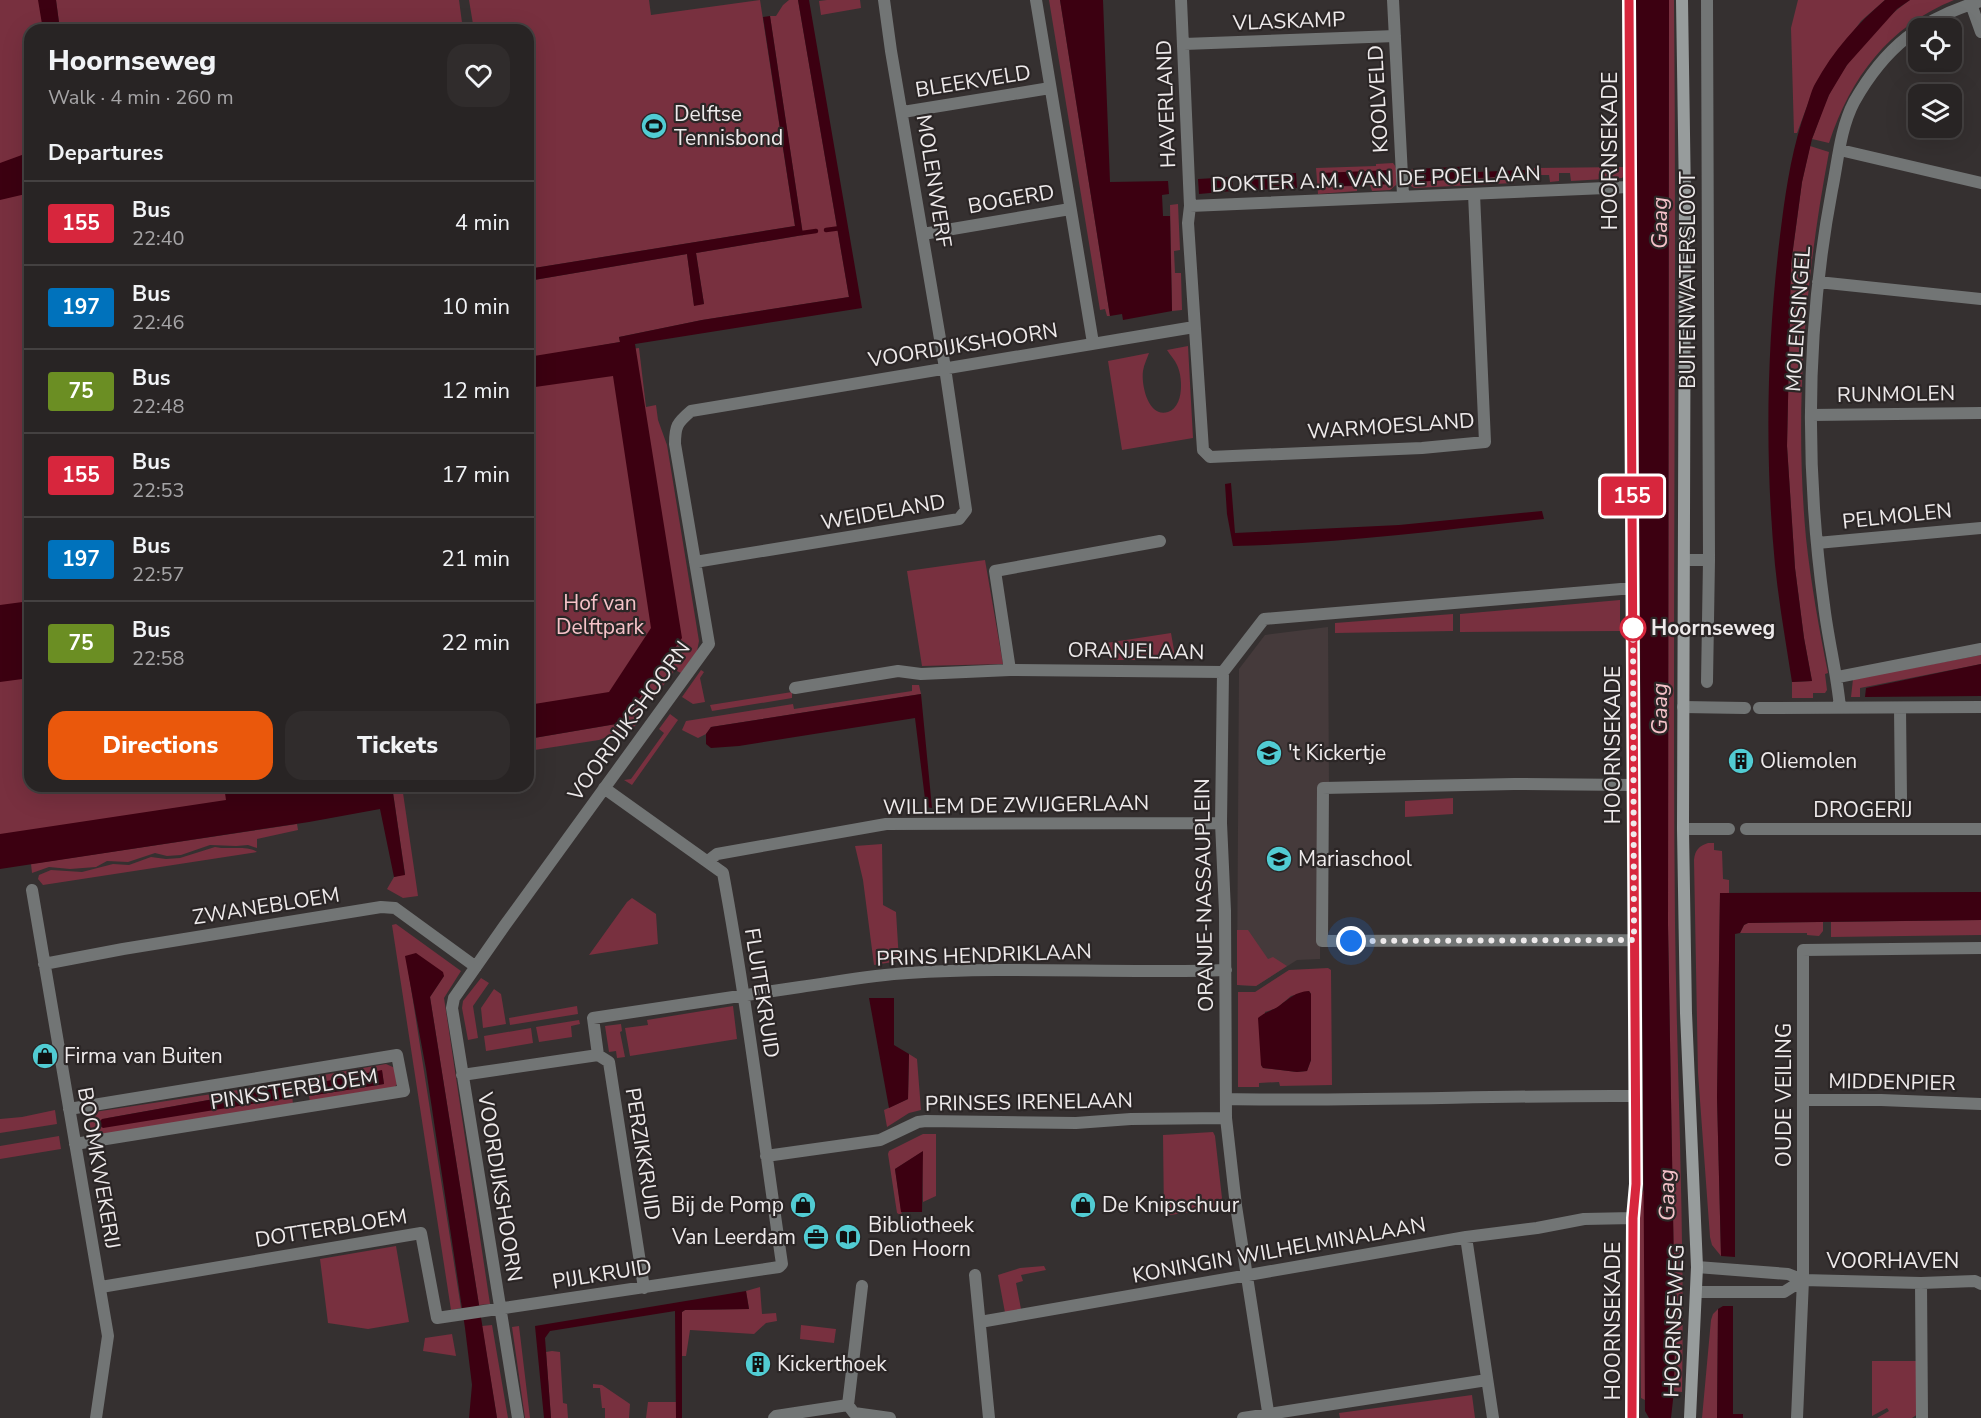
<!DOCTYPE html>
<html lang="en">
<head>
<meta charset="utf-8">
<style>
	body { margin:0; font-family:"Nunito Sans",sans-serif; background:#302c2c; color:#f1f3f6; height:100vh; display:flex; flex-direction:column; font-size:22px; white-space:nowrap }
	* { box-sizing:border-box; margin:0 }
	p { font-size:20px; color:#a5a4a6 }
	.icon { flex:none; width:33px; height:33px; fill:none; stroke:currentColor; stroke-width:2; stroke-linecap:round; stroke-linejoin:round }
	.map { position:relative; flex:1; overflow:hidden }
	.side { position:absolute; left:24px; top:24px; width:510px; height:768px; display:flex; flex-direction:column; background:#282424; border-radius:18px; box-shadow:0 6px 24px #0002,0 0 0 2px #444141 }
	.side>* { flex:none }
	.badge { padding:0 12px; border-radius:4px; font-size:21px; line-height:39px }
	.buttons { position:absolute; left:1908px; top:18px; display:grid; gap:12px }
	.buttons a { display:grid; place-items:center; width:54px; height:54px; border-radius:12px; background:#282424; box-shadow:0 6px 24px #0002,0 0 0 2px #444141; font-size:30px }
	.you { position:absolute; width:30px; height:30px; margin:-15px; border:4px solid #fff; border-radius:50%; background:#1a73e8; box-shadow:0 0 0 9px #1a73e833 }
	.map>.badge { position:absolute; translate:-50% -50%; box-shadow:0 0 0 3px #fff }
	h2 { padding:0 24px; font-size:22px; line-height:54px }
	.round { display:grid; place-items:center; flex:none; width:63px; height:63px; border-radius:18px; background:#302c2c }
	.summary { display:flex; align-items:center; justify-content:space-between; height:102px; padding:0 24px }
	h1 { font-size:28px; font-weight:800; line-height:45px }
	.button { display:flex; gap:12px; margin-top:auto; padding:12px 24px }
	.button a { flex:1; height:69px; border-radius:18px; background:#ea580c; color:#fff; font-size:24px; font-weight:800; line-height:69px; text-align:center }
	.button a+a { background:#302c2c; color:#f1f3f6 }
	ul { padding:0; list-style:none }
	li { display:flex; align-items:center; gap:18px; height:84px; padding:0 24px; border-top:2px solid #444141 }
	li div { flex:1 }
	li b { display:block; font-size:22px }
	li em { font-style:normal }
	li .badge { min-width:66px; font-weight:700; text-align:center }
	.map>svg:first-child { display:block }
	.built { fill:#453a3b }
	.green { fill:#78303f; fill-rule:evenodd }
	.water { fill:#3c0011 }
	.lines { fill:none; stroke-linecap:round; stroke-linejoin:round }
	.stream { stroke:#3c0011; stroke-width:4.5 }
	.street { stroke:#727575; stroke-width:12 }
	.secondary { stroke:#979c9c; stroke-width:12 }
	.line-casing { stroke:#fff; stroke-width:14 }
	.line { stroke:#d7263d; stroke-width:9 }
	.walk { stroke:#eeeaeb; stroke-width:6; stroke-dasharray:0 10.8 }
	.stop-dot { fill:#fff; stroke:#d7263d; stroke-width:3 }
	.labels { text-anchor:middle; stroke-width:4.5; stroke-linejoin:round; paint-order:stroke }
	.street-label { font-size:21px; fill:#eeeaeb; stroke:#2b2626 }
	.poi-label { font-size:21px; fill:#eeeaeb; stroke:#2b2626; text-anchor:start }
	.park-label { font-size:21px; fill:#f6c3c9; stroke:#2b2626 }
	.stop-label { font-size:21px; font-weight:bold; fill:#eeeaeb; stroke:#2b2626; text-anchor:start }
	.water-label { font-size:22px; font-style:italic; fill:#f5c2c9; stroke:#2b2626 }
</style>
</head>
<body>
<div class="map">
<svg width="1981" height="1418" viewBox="0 0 1981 1418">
	<rect width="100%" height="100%" fill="#353030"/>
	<path class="built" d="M1328,627l1,159h-9v173l-23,1 -41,26 -19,-1 2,-316 26,-34z"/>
	<path class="green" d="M0,0h44l5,30h-19v756h337l-367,71z
		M56,0h403l4,30h-403z
		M469,0h180l2,15 109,-15 35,226 -267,43v-239h-54z
		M789,0h9l51,297 -147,23 -83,17 1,5 -86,15 -6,-30v-46l159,-27 7,51 10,-1 -8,-51 107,-18 -33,-219h6l7,-11z
		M827,0h33l1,8 -40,7 -2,-14z
		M1049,0h11l50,316h-3l-2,-7 -5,1z
		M1669,0h5c3,308 -2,616 1,923 2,157 10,313 7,469l-8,-1 1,-63 -7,-403z
		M1798,0h87l-24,21 -46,64 -18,48h-3l-3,-105z
		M1910,0h44c-66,27 -103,77 -125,143l-17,-4c6,-15 10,-30 17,-44 17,-34 50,-74 81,-95z
		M1810,146l19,6c-24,127 -35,257 -23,386 5,46 13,90 22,135l-3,1 2,16 -2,3h-12v5h-21v-16l20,-1 -8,-43 -9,-70 -8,-122 4,-182 11,-82z
		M1393,163c5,5 4,15 3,22l-6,5 -18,1 -2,-6 21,-1 -71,-11v14l37,-1v5l-39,3 -2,-26 60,-2v-2z
		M1625,167v8l-3,3 -51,3 -1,-8h-11v8l-9,1 -1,-7h-15v-7z
		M1413,169l1,13 103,-6 -3,7 -100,5 -3,-2v-16z
		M1178,204l2,46 -6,1 1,22h6l1,37 -10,1 -2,-106z
		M1188,346l5,92 -71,12 -14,-89 41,-8c-2,6 -5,11 -6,18 -2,13 5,47 25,41 16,-5 15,-35 9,-47 -2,-5 -7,-10 -10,-15z
		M639,348l7,59 10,-2 2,15 9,25 32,196 -2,10 -16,22 -6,-3 -22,29 -4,-2 -10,13 4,4 -8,12 -36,14 -71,11v-12l94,-16 52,-89 -60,83 -86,13v-368z
		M985,560l18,104 -81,2 -15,-95z
		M1620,600v31l-160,1v-18z
		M1453,614v17l-118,2v-10z
		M1171,633l4,23h-31l-3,4h-32l-3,-17z
		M1981,655v9l-121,24v9h-9l2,-18z
		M701,670l3,2 -4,6 5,24 -12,2 -11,-7z
		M912,685h7l2,9 -210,33 -5,7 -8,4 -16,-8 4,-9 107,-17 1,5 118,-18z
		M792,692v6l-80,13 -2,-6z
		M670,714l8,6 -46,65 -8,-5 7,-1 33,-46 -5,-4z
		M392,786h10l16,110 -15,2 -16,-9 7,-12 11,-3z
		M1453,798v16l-48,3v-16z
		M297,824l1,6 -41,9v9l-9,-3 -12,1 -26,-1 -29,10 -14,1 -12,-3 -27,9 -21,-1 -11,6 -26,2 -21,-2 -17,6 -1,-9z
		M1708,843h6v7l8,1 1,28 6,1v13h-9l-3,204 4,159 -9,-11 -2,-8 -12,-164 -4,-213c1,-10 5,-14 14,-17z
		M882,844l1,61 13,7 3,49 -25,4 -11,-85 -8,-34z
		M215,847c13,3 32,-2 42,5l-214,33 -5,-6 1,-4 12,-5 31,2 31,-8 16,1 22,-8 15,2 14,-1z
		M632,898l24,16 2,30 -69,11 38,-53z
		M1981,920v15l-150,2v-15z
		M1823,922v9l-4,5 -12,-1v-2h-67l4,-8 4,-2z
		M396,924l65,47 -17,27 46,306 -11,1 -49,-308 14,-21 -38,-20 55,352 -10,2 -59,-385z
		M1237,930h11l20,29 5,-2 14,9 -31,20 -19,-1z
		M1328,968l3,2 1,115 -52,1 -1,-4 -20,1v4h-21v-95h17l34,-22zM1309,991l2,3v66l-4,11 -10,1 -34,-4 -2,-3 4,-53 12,-4 14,-12z
		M481,978l8,5 -16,23 5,32 -10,2 -6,-32 1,-7z
		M494,989l7,5 5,30 -23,4 -2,-20z
		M577,1006l1,8 -68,11 -1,-7z
		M733,1006l4,33 -107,17 -5,-28 23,-3 -1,-5z
		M579,1020l1,4 -9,2 1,11 -33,5 -3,-15z
		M621,1024l1,7 -2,1 5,25 -8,1 -1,-7 -7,1 -4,-26z
		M531,1028l2,15 -47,8 -2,-15z
		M909,1054l8,5 4,51 -12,3 -22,14 -3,-17 24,-11z
		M386,1064l9,4 2,16 -3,4 -84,14 -1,-6 75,-12 -2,-13 -75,14 -1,-7z
		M291,1082l2,23 -201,32 -4,-24zM281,1087l2,12 -181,20z
		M55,1110l2,14 -57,9v-14l22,-2z
		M1213,1132l2,4 8,71 -59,9 -1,-81z
		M923,1134h13v62l-13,6 -1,-50 -27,17 7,47 -5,-3 -9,-59 1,-3z
		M59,1136l2,13 -61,10v-13z
		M1645,1188v212l-4,-2 -2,-199z
		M396,1246l13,76 -41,7 -40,-6 -8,-64z
		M1044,1266l2,4 -25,5 2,6 -7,2 5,26 -15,9 -8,-43 22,-7z
		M760,1287l2,27 14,-1 1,8 -11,2 -12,11 -64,-4 -4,26h-4v-44l3,-2 64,-1 -3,-18z
		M1718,1309l-1,109h-15l9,-98 2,-6z
		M492,1325l16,93h-11l-15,-92z
		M801,1325l35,4 -2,14 -34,-4z
		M519,1326l11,92h-5l-13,-91z
		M452,1334l4,22 -33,-5 2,-13z
		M552,1351l8,1 3,51 4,1 1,14h-17l-5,-66z
		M1872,1361h47l-1,53 -6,4h-35l12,-7 -2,-3 -15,8z
		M593,1384l9,1 28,19 -1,14h-24v-10h-3l-2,-20h-7z
		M1472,1395l3,23h-135l-1,-5z
		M648,1402h28v16h-30z"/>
	<path class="water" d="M38,0h18l4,30h-17z
		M798,0h11l53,308 -227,36 47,294 -60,85 -94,16v-34l81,-13 42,-64 -38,-252 -85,12v-61l6,29 86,-14 -1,-5 83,-17 147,-23z
		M1060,0h43l7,182 58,-1 1,13 -7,1 1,21h7l2,95 -49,9 -1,-6 -12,2z
		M1636,0h33l-1,925 7,403 -1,63 -3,27h-22l-4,-7z
		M1885,0h25l-13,9 -50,56 -18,30 -17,44 -10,43 -11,82 -4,182 8,122 9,70 8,43 -20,1c-6,-39 -13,-78 -17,-117 -11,-114 -8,-231 7,-345 5,-38 11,-75 24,-111 3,-8 5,-18 9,-25 18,-33 42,-60 70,-84z
		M770,16l33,219 -107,18 8,51 -10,2 -7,-52 -159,27v-12l267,-43 -32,-209z
		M30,152v41l-30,7v-37z
		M1475,166l1,6 50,-2v5l-112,7 -1,-13z
		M1391,170l1,14 -72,3v-14z
		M1296,173l1,15 -45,2 -1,-15z
		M1232,177l1,14 -34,3 -1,-15z
		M1231,483l4,50 164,-8 143,-14 2,8c-103,11 -207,25 -311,27l-6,-32 -2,-30z
		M30,601v77l-30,4v-77z
		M1981,664v32l-116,1 1,-9z
		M921,694l11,114 -6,-1 -11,-89 -176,28 -28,2 -5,-4v-10l5,-7z
		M224,786h168l13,89 -11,2 -14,-68 -71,13 -309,47v-35l226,-34z
		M1981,892v28l-233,3 -4,2 -4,8 -5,1v323l-14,-1 -4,-159 3,-204z
		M416,953l27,19 1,4 -14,21 67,421h-28l3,-33 -7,-57 -39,-259 -21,-113z
		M1309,991l2,3v66l-4,11 -10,1 -34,-4 -2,-3 -3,-47c8,-7 14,-7 21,-12 11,-8 16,-14 30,-15z
		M869,998h25v47l15,9 -1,45 -19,9z
		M382,1070l2,14 -75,12 -2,-11z
		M281,1087l2,12 -180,29 -4,-3v-3l3,-3z
		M923,1151l-1,61h-21l-6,-43z
		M746,1291l3,18 -64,1 -3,2v106h-6l-1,-107 -125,20 -5,7 6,80h-7l-9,-92z
		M1723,1306h10v108h10v4h-26l1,-109z"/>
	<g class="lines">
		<path class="stream" d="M826,230l15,-2
			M802,233l14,-2"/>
		<path class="street" d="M1036,0l57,343
			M1181,0l9,206 -2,17 15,227 7,7 212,-9 63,-6 -11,-248
			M1393,0l10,195
			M1629,0l7,1184 -3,34 -1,200
			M1707,0l2,560 -2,122
			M1971,4l10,28
			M1184,44l211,-8
			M903,112l147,-24
			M1840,150l141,33
			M1190,206l439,-19
			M923,234l147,-25
			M1818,282l163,17
			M1811,415l170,-2
			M1817,543l164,-15
			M1684,560h25
			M695,562l264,-43 7,-9 -21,-142 -54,-317 -7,-51
			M1010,670l-15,-99 165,-30
			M1223,672l-2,151 4,88 1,207 10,88 33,212
			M1223,672l41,-53 369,-31
			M1838,677l143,-28
			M795,688l103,-17 23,3 89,-4 213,2
			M1683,707l62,1
			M1759,708l222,-1
			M1840,708c-3,-35 -12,-68 -16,-103 -19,-138 -18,-278 8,-415 6,-29 8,-61 22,-88 31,-55 67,-83 127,-101
			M1900,708l1,90
			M1633,785l-119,-1 -191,4 -1,153 311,-1
			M1683,829h46
			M1746,829h235
			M708,861l9,-7 169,-30 335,-1
			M32,890l76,446 -12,82
			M44,964l79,-15 258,-42 14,1 81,59
			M598,1055l-5,-37c69,-10 138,-21 207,-31 36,-5 72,-12 108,-14 106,-7 212,1 318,-3
			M462,1075l136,-20 11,7 35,226
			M1227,1099c136,3 271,-4 407,-3
			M1803,1100h78l100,4
			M69,1109l328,-54 7,36 -329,53
			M766,1156l114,-16 38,-18 8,-1 150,2 55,-4 95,-1
			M1466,1237l27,181
			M1697,1267l91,7 15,6 118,3 54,-2 6,3
			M975,1275l14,143
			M1921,1283l1,135
			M101,1287l320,-54 16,85 342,-51 3,-3c-19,-130 -35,-261 -59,-391l-119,-85
			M1697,1292h87l19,-12
			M980,1322l486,-85 71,-9 47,-9 49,-1
			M848,1405l6,8 36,5
			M518,1418l-66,-410 2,-10 51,-73 204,-281 -34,-200c0,-18 2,-21 16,-33l503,-84
			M774,1418l2,-2 72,-11 14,-119
			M1243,1418l244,-38
			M1797,1418l6,-138v-330l178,-2"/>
		<path class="secondary" d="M1682,0l3,199 -2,630 3,184 11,254 -7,151"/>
	</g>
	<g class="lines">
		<g class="line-casing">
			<path id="line" d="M1629,0l7,1184 -3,34 -1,200"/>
		</g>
		<use href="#line" class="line"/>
		<path class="walk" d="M1351,941l283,-1 -1,-312"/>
	</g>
	<defs>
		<g id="stadium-disc" transform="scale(1.35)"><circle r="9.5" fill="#51ccd3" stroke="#2b2626"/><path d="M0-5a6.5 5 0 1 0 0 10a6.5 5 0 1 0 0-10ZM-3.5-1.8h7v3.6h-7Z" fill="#111"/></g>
		<g id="school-disc" transform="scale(1.35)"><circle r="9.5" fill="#51ccd3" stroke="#2b2626"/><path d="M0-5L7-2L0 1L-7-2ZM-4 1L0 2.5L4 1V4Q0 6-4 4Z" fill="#111"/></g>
		<g id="building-disc" transform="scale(1.35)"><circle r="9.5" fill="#51ccd3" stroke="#2b2626"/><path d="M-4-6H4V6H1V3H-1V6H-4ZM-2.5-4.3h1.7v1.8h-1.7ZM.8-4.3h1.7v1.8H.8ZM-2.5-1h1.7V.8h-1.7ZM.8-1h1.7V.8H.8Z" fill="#111"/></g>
		<g id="shop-disc" transform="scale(1.35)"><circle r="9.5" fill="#51ccd3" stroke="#2b2626"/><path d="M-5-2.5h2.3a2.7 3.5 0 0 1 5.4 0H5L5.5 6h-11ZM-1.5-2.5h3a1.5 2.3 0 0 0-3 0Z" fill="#111"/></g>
		<g id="office-disc" transform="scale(1.35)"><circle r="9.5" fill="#51ccd3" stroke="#2b2626"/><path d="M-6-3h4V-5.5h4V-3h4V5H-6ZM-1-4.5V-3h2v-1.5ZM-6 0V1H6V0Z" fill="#111"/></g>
		<g id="library-disc" transform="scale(1.35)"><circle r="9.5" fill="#51ccd3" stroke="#2b2626"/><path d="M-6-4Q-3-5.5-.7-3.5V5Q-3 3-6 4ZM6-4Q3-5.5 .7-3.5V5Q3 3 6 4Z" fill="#111"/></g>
	</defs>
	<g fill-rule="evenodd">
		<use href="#stadium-disc" x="654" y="126"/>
		<use href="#school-disc" x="1269" y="753"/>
		<use href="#building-disc" x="1741" y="761"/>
		<use href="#school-disc" x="1279" y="859"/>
		<use href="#shop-disc" x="45" y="1056"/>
		<use href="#shop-disc" x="803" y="1205"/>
		<use href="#shop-disc" x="1083" y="1205"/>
		<use href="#office-disc" x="816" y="1237"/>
		<use href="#library-disc" x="848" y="1237"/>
		<use href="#building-disc" x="758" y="1364"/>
	</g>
	<circle class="stop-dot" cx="1633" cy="628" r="12"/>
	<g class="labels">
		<g class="street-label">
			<text transform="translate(1289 21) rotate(-2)" y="7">VLASKAMP</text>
			<text transform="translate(973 81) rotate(-9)" y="7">BLEEKVELD</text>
			<text transform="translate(1378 99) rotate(-93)" y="7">KOOLVELD</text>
			<text transform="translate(1166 104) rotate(-92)" y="7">HAVERLAND</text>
			<text transform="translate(1610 151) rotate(-90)" y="7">HOORNSEKADE</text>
			<text transform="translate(1376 179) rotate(-2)" y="7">DOKTER A.M. VAN DE POELLAAN</text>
			<text transform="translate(934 181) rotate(81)" y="7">MOLENWERF</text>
			<text transform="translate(1011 199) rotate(-10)" y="7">BOGERD</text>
			<text transform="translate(1688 280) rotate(-90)" y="7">BUITENWATERSLOOT</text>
			<text transform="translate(1798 319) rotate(-86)" y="7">MOLENSINGEL</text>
			<text transform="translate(963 345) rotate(-9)" y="7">VOORDIJKSHOORN</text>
			<text transform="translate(1896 394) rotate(-1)" y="7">RUNMOLEN</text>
			<text transform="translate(1391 426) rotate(-4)" y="7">WARMOESLAND</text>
			<text transform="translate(883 512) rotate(-10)" y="7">WEIDELAND</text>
			<text transform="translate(1897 516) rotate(-6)" y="7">PELMOLEN</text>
			<text transform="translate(1136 651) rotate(1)" y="7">ORANJELAAN</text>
			<text transform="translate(629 721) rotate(-54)" y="7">VOORDIJKSHOORN</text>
			<text transform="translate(1613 745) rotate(-90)" y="7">HOORNSEKADE</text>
			<text transform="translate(1016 805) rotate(-1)" y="7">WILLEM DE ZWIJGERLAAN</text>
			<text x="1863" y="817">DROGERIJ</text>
			<text transform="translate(1204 895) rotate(-91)" y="7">ORANJE-NASSAUPLEIN</text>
			<text transform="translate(266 906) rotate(-9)" y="7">ZWANEBLOEM</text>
			<text transform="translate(984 955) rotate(-2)" y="7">PRINS HENDRIKLAAN</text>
			<text transform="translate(762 993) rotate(81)" y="7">FLUITEKRUID</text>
			<text transform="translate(1892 1082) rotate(1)" y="7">MIDDENPIER</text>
			<text transform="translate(294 1089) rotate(-9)" y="7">PINKSTERBLOEM</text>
			<text transform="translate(1784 1095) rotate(-90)" y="7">OUDE VEILING</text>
			<text transform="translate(1029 1102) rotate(-1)" y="7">PRINSES IRENELAAN</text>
			<text transform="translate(643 1154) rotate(81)" y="7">PERZIKKRUID</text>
			<text transform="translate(99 1168) rotate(80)" y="7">BOOMKWEKERIJ</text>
			<text transform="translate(500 1187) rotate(81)" y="7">VOORDIJKSHOORN</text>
			<text transform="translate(331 1228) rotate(-9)" y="7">DOTTERBLOEM</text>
			<text transform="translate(1279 1250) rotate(-10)" y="7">KONINGIN WILHELMINALAAN</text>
			<text x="1893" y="1268">VOORHAVEN</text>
			<text transform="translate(602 1274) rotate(-9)" y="7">PIJLKRUID</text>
			<text transform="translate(1613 1321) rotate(-90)" y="7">HOORNSEKADE</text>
			<text transform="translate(1674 1321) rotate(-88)" y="7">HOORNSEWEG</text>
		</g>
		<g class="poi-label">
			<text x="674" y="121">Delftse<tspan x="674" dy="24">Tennisbond</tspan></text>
			<text x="1288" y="760">'t Kickertje</text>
			<text x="1760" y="768">Oliemolen</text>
			<text x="1298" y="866">Mariaschool</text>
			<text x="64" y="1063">Firma van Buiten</text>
			<text x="784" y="1212" text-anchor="end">Bij de Pomp</text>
			<text x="1102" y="1212">De Knipschuur</text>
			<text x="868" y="1232">Bibliotheek<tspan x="868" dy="24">Den Hoorn</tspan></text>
			<text x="796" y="1244" text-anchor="end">Van Leerdam</text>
			<text x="777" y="1371">Kickerthoek</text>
		</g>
		<g class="park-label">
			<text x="600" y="610">Hof van<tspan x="600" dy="24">Delftpark</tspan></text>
		</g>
		<g class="stop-label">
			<text x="1651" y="635">Hoornseweg</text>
		</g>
		<g class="water-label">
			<text transform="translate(1659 223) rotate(-90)" y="8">Gaag</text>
			<text transform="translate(1659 709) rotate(-90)" y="8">Gaag</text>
			<text transform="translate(1666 1195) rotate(-91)" y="8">Gaag</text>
		</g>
	</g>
</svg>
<div class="buttons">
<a><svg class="icon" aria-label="locate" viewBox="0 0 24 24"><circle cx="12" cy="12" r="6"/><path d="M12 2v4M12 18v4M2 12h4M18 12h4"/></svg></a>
<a><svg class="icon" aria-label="layers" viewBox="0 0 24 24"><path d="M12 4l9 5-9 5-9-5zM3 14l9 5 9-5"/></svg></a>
</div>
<div class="you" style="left:1351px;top:941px"></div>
<b class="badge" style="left:1632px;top:496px;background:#d7263d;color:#fff">155</b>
<section class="side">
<div class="summary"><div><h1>Hoornseweg</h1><p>Walk · 4 min · 260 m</p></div><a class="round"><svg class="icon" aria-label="heart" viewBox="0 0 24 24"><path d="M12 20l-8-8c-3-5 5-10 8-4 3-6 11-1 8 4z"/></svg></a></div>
<h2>Departures</h2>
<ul>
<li><span class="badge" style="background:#d7263d;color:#fff">155</span><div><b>Bus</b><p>22:40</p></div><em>4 min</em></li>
<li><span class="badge" style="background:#0072bc;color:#fff">197</span><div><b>Bus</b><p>22:46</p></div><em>10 min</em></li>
<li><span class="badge" style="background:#6b8e23;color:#fff">75</span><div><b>Bus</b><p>22:48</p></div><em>12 min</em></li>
<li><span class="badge" style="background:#d7263d;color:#fff">155</span><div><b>Bus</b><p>22:53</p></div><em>17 min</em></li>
<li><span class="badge" style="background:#0072bc;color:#fff">197</span><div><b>Bus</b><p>22:57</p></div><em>21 min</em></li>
<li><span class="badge" style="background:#6b8e23;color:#fff">75</span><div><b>Bus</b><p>22:58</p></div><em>22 min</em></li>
</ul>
<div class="button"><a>Directions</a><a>Tickets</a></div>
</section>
</div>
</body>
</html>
